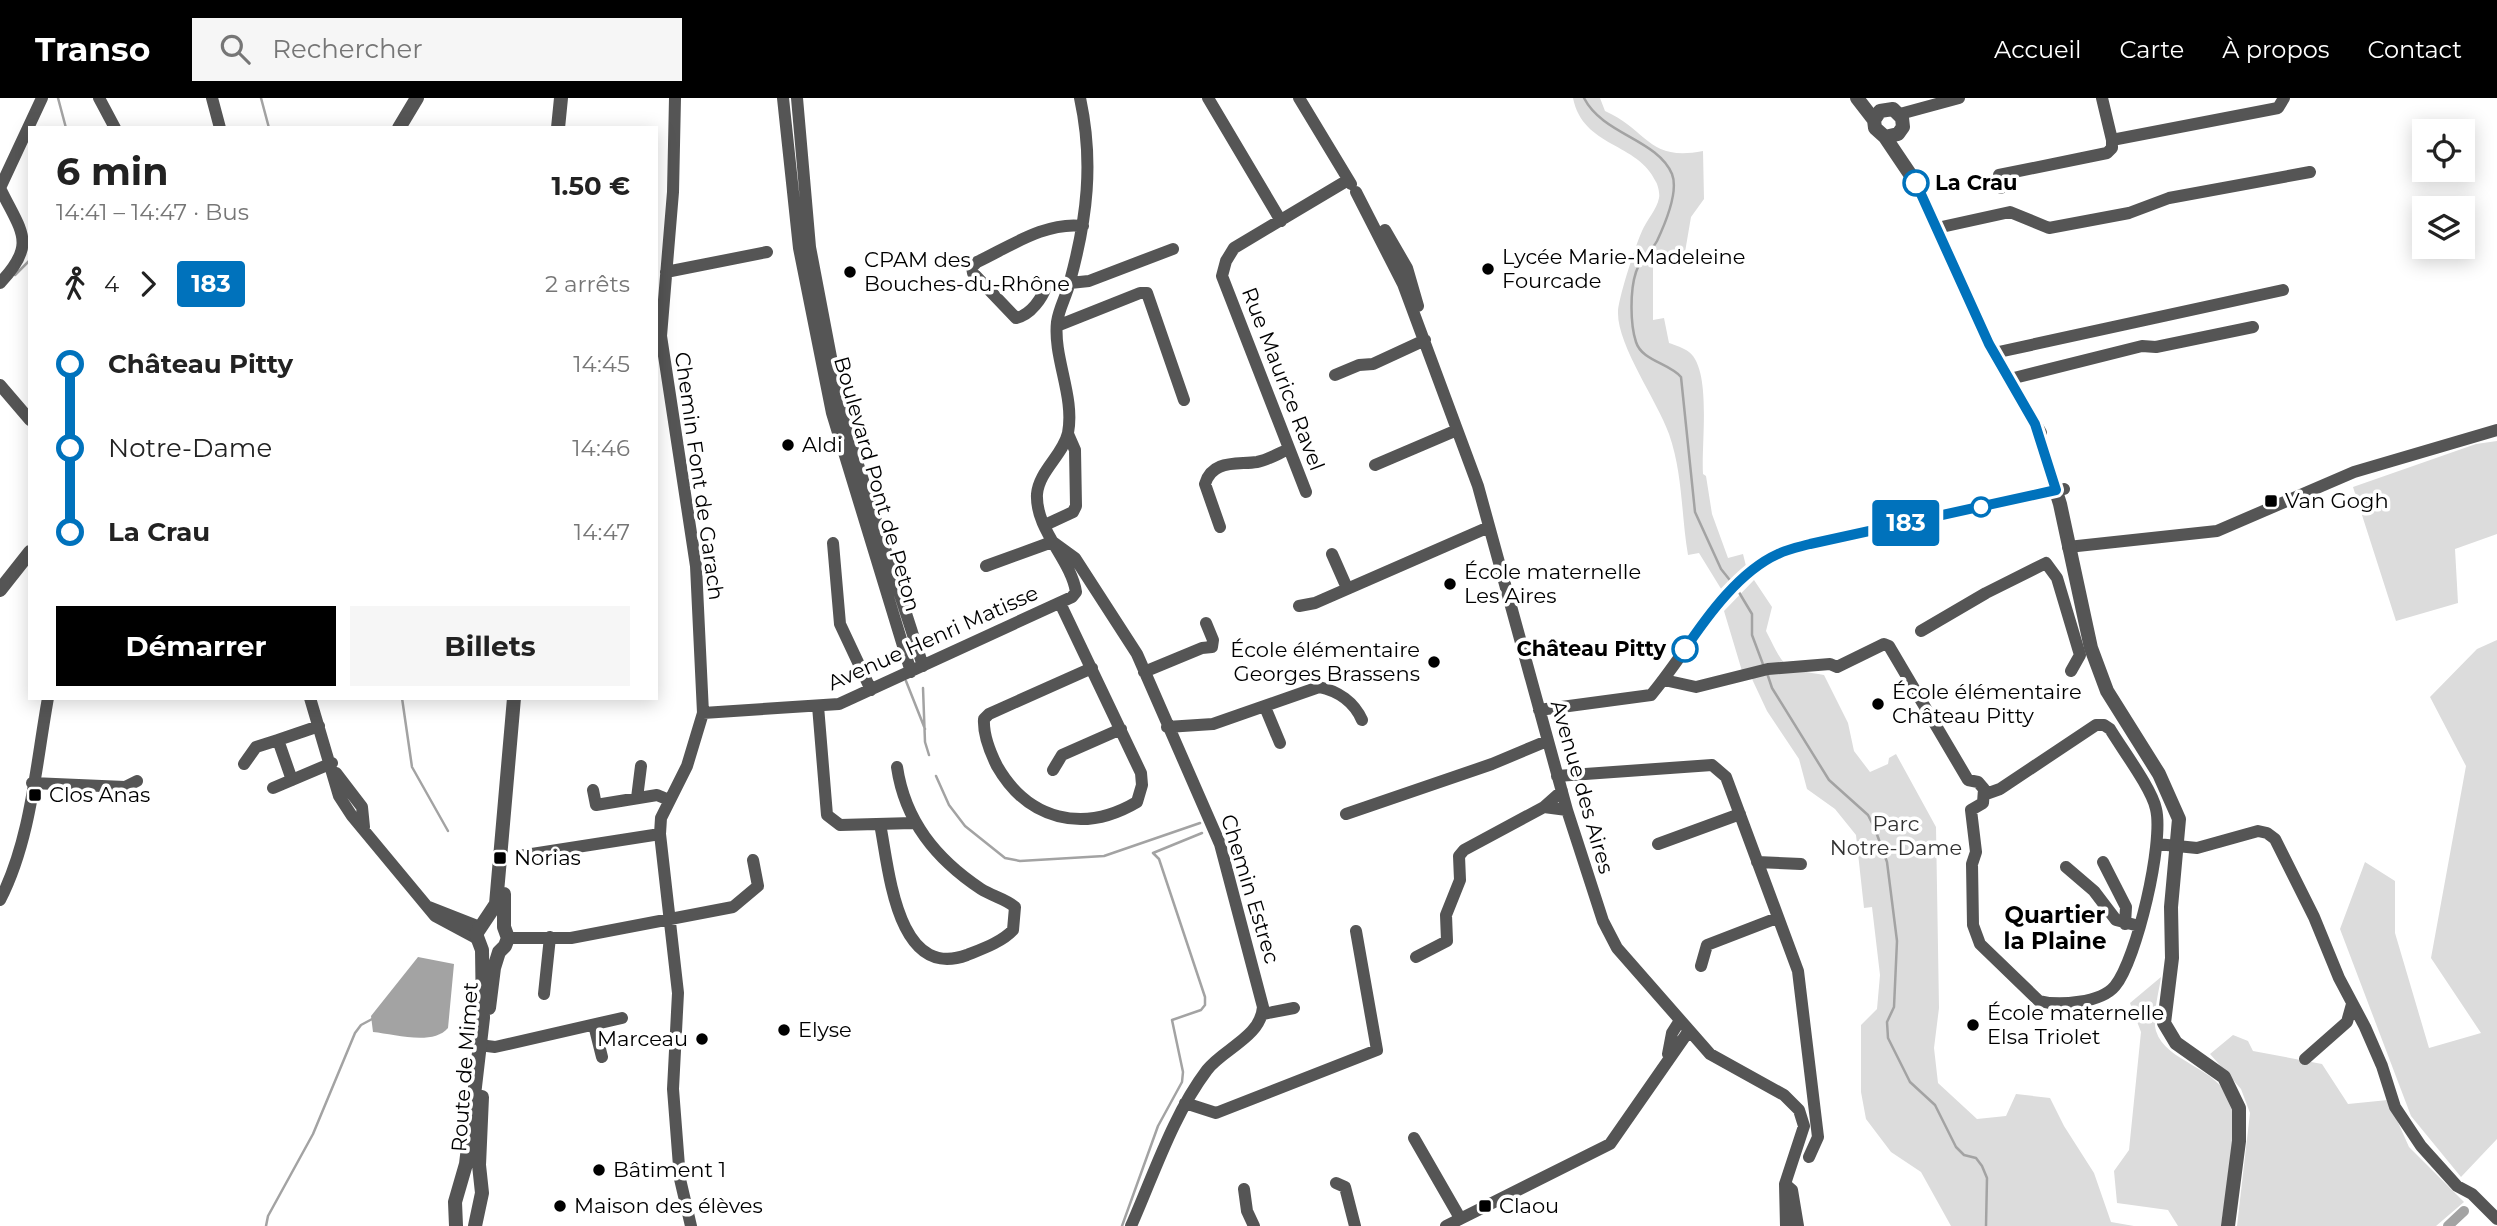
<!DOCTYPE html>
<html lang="fr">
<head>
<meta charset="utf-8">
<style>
	body { margin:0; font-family:Montserrat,sans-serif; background:#f6f6f6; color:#222; height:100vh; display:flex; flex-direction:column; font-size:26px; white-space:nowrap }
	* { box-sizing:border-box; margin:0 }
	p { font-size:23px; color:#767676 }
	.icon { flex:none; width:38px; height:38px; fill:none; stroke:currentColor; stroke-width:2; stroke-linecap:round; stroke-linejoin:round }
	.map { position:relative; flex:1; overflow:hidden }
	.sheet { position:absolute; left:28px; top:28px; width:630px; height:574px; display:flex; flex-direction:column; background:#fff; border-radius:0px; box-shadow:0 4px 18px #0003 }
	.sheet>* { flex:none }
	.badge { padding:0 14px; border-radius:5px; font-size:24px; line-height:46px }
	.fabs { position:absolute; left:2412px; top:21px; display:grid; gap:14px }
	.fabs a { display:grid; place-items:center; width:63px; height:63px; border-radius:0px; background:#fff; box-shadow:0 4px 18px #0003; font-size:35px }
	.map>.badge { position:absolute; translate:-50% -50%; box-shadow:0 0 0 4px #fff }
	.legs { display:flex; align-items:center; gap:10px; height:77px; padding:0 28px; font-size:23px }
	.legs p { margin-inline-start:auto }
	.summary { display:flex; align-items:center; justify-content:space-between; height:119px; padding:0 28px }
	h1 { font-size:38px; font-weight:700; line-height:52px }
	.cta { display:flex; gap:14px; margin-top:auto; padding:14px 28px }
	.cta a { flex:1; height:80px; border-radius:0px; background:#000; color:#fff; font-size:28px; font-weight:700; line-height:80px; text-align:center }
	.cta a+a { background:#f6f6f6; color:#222 }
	ul { padding:0 28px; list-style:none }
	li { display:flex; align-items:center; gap:24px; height:84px; font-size:26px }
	li i { display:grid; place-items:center; width:10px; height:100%; margin:0 9px; background:currentColor }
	li i::after { content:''; width:18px; height:18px; margin:-9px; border:5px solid; border-radius:50%; background:#fff }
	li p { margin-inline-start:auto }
	li:first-child i { background:linear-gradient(#0000 50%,currentColor 0) }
	li:last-child i { background:linear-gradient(currentColor 50%,#0000 0) }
	header { display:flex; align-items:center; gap:42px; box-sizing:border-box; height:98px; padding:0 35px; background:#000; color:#fff }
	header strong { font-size:33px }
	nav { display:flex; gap:38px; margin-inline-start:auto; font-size:24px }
	.search { width:490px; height:63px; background:#f6f6f6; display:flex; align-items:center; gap:18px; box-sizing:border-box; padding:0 24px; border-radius:0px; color:#767676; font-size:26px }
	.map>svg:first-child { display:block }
	.green { fill:#dcdcdc }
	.water { fill:#a3a3a3 }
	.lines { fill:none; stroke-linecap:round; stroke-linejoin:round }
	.stream { stroke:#a3a3a3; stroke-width:2.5 }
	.canal { stroke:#a3a3a3; stroke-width:10 }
	.minor { stroke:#555; stroke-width:12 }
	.tertiary { stroke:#555; stroke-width:14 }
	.line-1-casing { stroke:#fff; stroke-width:16 }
	.line-1 { stroke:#0072bc; stroke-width:10 }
	.stop-1-dot { fill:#fff; stroke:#0072bc; stroke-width:3.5 }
	.poi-dot { fill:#000; stroke:#fff; stroke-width:2.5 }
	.labels { text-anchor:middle; stroke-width:7; stroke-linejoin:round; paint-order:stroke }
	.stop-label { font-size:21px; font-weight:bold; fill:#000; stroke:#fff; text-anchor:start }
	.poi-label { font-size:21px; fill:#000; stroke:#fff; text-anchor:start }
	.street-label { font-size:21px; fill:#000; stroke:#fff }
	.park-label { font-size:21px; fill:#333; stroke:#fff }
	.neighbourhood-label { font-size:23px; font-weight:bold; fill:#000; stroke:#fff }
</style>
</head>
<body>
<header>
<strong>Transo</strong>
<div class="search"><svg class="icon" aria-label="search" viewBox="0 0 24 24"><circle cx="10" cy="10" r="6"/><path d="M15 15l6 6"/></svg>Rechercher</div>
<nav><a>Accueil</a><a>Carte</a><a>À propos</a><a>Contact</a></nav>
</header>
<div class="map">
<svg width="2497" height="1128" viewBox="0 0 2497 1128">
	<rect width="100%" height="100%" fill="#fff"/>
	<path class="green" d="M1573,0h27l5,13c43,19 43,51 98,40l1,48 -13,18 -7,41 -31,5v57l11,-2 5,25c6,2 15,5 20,9 23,18 12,92 14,122l3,2 6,38 16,44 15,-4 4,16 -24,22 -24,-39 -11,2c-7,-41 -5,-81 -19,-121 -12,-34 -52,-89 -51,-122 0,-13 18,-68 24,-81 4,-10 15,-22 17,-33 1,-4 -1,-13 -3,-16 -18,-40 -73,-34 -83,-84z
		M2497,343v93l-42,15 3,54 -62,18 -43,-134 123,-43z
		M1754,482l18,27 -6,24c20,39 16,37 58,44l24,48 6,28 16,21 18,-8 1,-6 7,-4 40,73 3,181 -5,40 4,35 39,36 29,-3 10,-22 34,4 14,28 30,47 17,49 23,4h-183l-30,-54 -30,-20 -25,-33 -5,-27v-67l16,-16 3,-34 -8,-68 -8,1 -8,-73 -21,-26 -28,-20 -8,-30 -32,-48 -15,-32 -10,-8 -18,-60z
		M2497,542v499l-36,38 -50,-61 -71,-187 25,-67 30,19v52l34,115 52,-15 -50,-75 35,-192 -36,-69 47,-48z
		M2161,879c-2,15 -9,39 -5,54 10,32 62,35 75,72 10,25 -6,95 -10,123h-43l-10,-16 -51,-7 -3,-32 15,-21 12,-118 -11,-29z
		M2233,937l15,6 5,10 69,13 26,40 40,-4 21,47 55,55 -28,24h-199l13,-113 -9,-24 -31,-35z"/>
	<path class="water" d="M418,859l36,7 -6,64c-15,18 -54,6 -75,4l-2,-16z"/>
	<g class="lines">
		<path class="stream" d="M58,0l8,30
			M261,0l8,30
			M1584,0c19,37 73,41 88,76 7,18 -7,50 -15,67 -6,11 -17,19 -21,31 -6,18 -6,52 0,70 6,19 33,21 45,35l14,135 26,57 12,15
			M15,177l15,-15
			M1737,491l15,25v21l12,32
			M1767,575l5,15 57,92 39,35 7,14 12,33 10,79 -3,66 -7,15 1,16 22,44 25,23 21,42 8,8 12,3 6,8 5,12 -1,48
			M906,583l19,48
			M923,590l2,54 4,13
			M402,600l10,69 36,64
			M936,678l13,29 16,21 40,32 15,3 84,-5 96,-33
			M266,1128l2,-10 45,-82 42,-101 6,-8 13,-7
			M1122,1128l36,-100 24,-44 1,-10 -11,-52 29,-10 4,-5v-8l-46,-138 -6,-6 49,-20"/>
		<path class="canal" d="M2448,1128l16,-15"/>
		<path class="minor" d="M99,0l16,30
			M212,0l8,30
			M675,0l-2,94 -12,144 35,230 7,147 -16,53 -26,52 -1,16 18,159 -5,96 7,90 11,47
			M783,0l16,150 33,165 79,259
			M797,0l13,149 32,168 81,251
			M1208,0l73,123
			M1299,0l52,86
			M2102,0l10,42 166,-32 6,-10
			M1900,16l59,-16
			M2001,90l-2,-13 108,-22 5,-5v-8
			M1356,94l47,92 75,202 89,324 36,111 14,27 93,106 74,41 15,15 5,16 -19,58 1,42
			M1937,130l73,-16 39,16 80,-15 40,-15 141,-26
			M1385,132l22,38 11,38
			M666,174l101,-20
			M0,185c38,-40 21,-51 0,-95l42,-90
			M1070,185l19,-2 84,-32
			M1047,187c-5,13 -16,30 -31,33l-43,-45 -1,-6 5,-5c32,-15 69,-41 106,-36
			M1057,228l83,-33h7l37,107
			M1994,255l289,-63
			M1335,277l24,-10 14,-1 52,-24
			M2010,281l132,-33 14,1 97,-20
			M0,287l30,35
			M1375,367l82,-35
			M1306,394l-84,-216 4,-15 8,-13 114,-68
			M1045,427l28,-13 3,-6 -1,-56 -7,-16
			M1220,429l-15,-43c7,-25 33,-19 52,-22 11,-2 22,-9 32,-13
			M1053,444l22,16 62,96 83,190 43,163c-2,30 -40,42 -56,63 -34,45 -53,104 -76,156
			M833,445l7,81 31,66
			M2068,449l149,-16 137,-59 143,-42
			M1332,456l15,34
			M986,468l66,-24
			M1060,505l81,170 1,12 -5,17c-54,32 -109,18 -140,-36 -7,-14 -14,-31 -13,-47l5,-5 103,-46
			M1299,508l16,-3 174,-76
			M1921,533l65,-38 60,-30 11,15 23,77 -9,16
			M1144,574l58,-24 10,-1 1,-7 -7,-17
			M1664,582l32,7 72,-18 62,-5 7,3 47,-23 5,2 79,134 10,2 6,7 -1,14 -12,7 5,42 -4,12 1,61 7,19 59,57c20,5 62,2 76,-15 22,-27 49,-144 41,-177 -4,-20 -34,-60 -46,-80l-6,-4h-8l-96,64 -14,5
			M310,600l29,98 13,20 83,100 41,22
			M818,608l9,109 13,10 73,-2
			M1265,609l15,36
			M1539,612l112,-15c36,-42 75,-119 128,-141 9,-5 21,-7 31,-10l254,-55
			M703,615l136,-9 233,-107 4,-5c-5,-33 -41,-62 -39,-98 2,-23 26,-39 31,-61 7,-37 -15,-75 -11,-111 2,-14 10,-27 13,-41 17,-62 24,-119 10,-183
			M1167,629l46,-3 106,-37c19,4 35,15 43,33
			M244,666l12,-17 22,-7
			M1053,672l9,-15 59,-26
			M336,675l26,34 2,20
			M1557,678l155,-11 14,12 72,194 20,166 -9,20
			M292,682l-14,-40 41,-14
			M32,685l93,4 12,-6
			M273,690l59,-25
			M593,692l3,15 61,-10 12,5
			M1562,693l-18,16 23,3
			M637,700l4,-32
			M1346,716l146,-50 55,-23
			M880,726c9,44 16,157 87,131 15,-6 35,-13 46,-25l2,-23c-9,-8 -23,-11 -34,-18 -45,-30 -76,-68 -84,-122
			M1658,746l82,-30
			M2157,746l40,4 61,-17 9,2 8,6 39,78 25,61 26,49 17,39 13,41 26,39 36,40 15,8 25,25
			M519,758l141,-22
			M1757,764l44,2
			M2103,764l23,45 -1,17
			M2066,769l28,24 22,29 23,6
			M0,802c31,-60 36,-136 48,-202
			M429,809l51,20
			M508,840h63l162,-31 25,-21 -5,-26
			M1416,859l31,-16 -1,-26 14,-35 -1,-24 5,-6 80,-43
			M1701,868l6,-21 70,-27
			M544,896l6,-57
			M1263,916l31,-6
			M594,927l8,32
			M479,947l16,2 127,-29
			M1668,956l4,-21 7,-11
			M2305,961l42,-37 5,-18
			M1185,1005l31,10 161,-63 -21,-119
			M1414,1040l46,80
			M1336,1085l9,4 10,39
			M1785,1086l7,6 6,36
			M1244,1091l3,22 7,15
			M1446,1128l164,-82 78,-112"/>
		<path class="tertiary" d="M1857,0l17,22
			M399,30l18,-30
			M558,30l3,-30
			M1885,39l13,-3 5,-7 -1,-9 -9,-9 -13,2 -6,9 1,8 10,9 31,46 73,161 51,89
			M2035,326l25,80 31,144 16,43 52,83 20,45 -8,88 1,51 -8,65 12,20 48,34 15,31v33l-11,85
			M0,492l30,-38
			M489,910l5,-40 5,-16 6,-6 3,-8 -4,-11v-33
			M456,1128l-1,-24 11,-38 17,-146 -1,-68 -6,-16 20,-30 18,-206
			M475,1128l7,-33 -3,-28 3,-68"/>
	</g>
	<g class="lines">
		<g class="line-1-casing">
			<path id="line-1" d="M1685,551c23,-34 55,-78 93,-95 10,-5 21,-7 32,-10l246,-54 -21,-66 -46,-80 -73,-161"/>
		</g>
		<use href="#line-1" class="line-1"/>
	</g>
	<g class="stop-1-dot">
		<circle cx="1916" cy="85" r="12"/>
		<circle cx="1981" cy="409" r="9"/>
		<circle cx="1685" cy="551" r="12"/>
	</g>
	<g class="poi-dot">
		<circle cx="1488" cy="171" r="7"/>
		<circle cx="850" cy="174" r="7"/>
		<circle cx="788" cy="347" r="7"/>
		<rect x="2264" y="396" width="14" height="14" rx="3.5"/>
		<circle cx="1450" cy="486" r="7"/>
		<circle cx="1434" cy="564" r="7"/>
		<circle cx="1878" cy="606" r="7"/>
		<rect x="28" y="690" width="14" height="14" rx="3.5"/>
		<rect x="493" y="753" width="14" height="14" rx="3.5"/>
		<circle cx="1973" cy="927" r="7"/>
		<circle cx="784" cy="932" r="7"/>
		<circle cx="702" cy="941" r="7"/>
		<circle cx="599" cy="1072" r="7"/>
		<circle cx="560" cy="1108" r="7"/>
		<rect x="1478" y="1101" width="14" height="14" rx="3.5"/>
	</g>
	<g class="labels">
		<g class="stop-label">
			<text x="1935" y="92">La Crau</text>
			<text x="1666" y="558" text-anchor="end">Château Pitty</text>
		</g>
		<g class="poi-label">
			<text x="1502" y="166">Lycée Marie-Madeleine<tspan x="1502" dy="24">Fourcade</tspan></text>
			<text x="864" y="169">CPAM des<tspan x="864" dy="24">Bouches-du-Rhône</tspan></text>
			<text x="802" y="354">Aldi</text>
			<text x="2285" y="410">Van Gogh</text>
			<text x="1464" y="481">École maternelle<tspan x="1464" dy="24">Les Aires</tspan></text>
			<text x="1420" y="559" text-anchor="end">École élémentaire<tspan x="1420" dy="24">Georges Brassens</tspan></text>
			<text x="1892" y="601">École élémentaire<tspan x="1892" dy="24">Château Pitty</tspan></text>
			<text x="49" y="704">Clos Anas</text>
			<text x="514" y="767">Norias</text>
			<text x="1987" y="922">École maternelle<tspan x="1987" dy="24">Elsa Triolet</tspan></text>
			<text x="798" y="939">Elyse</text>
			<text x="688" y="948" text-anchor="end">Marceau</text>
			<text x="613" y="1079">Bâtiment 1</text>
			<text x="574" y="1115">Maison des élèves</text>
			<text x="1499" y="1115">Claou</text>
		</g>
		<g class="street-label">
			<text transform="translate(1283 281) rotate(69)" y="7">Rue Maurice Ravel</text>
			<text transform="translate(699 378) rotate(82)" y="7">Chemin Font de Garach</text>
			<text transform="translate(877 386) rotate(74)" y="7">Boulevard Pont de Peton</text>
			<text transform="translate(933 540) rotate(-24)" y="7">Avenue Henri Matisse</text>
			<text transform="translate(1582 689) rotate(74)" y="7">Avenue des Aires</text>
			<text transform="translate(1250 791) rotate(73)" y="7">Chemin Estrec</text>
			<text transform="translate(465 969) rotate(-86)" y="7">Route de Mimet</text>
		</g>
		<g class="park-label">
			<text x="1896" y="733">Parc<tspan x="1896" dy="24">Notre-Dame</tspan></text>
		</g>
		<g class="neighbourhood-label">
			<text x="2055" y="825">Quartier<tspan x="2055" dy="26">la Plaine</tspan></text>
		</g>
	</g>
</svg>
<div class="fabs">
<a><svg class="icon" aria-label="locate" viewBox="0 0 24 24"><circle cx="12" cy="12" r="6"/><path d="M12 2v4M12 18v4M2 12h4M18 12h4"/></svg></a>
<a><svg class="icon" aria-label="layers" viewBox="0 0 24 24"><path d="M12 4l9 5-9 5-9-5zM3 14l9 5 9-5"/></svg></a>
</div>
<b class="badge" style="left:1906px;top:425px;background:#0072bc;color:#fff">183</b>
<section class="sheet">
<div class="summary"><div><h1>6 min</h1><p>14:41 – 14:47 · Bus</p></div><b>1.50 €</b></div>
<div class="legs"><svg class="icon" aria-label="walk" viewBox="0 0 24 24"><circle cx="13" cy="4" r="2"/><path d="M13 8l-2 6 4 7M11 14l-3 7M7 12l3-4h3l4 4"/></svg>4<svg class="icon" aria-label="forward" viewBox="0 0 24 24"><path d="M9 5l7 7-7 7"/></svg><b class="badge" style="background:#0072bc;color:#fff">183</b><p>2 arrêts</p></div>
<ul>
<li><i style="color:#0072bc"></i><b>Château Pitty</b><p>14:45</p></li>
<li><i style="color:#0072bc"></i><span>Notre-Dame</span><p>14:46</p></li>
<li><i style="color:#0072bc"></i><b>La Crau</b><p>14:47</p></li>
</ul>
<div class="cta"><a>Démarrer</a><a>Billets</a></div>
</section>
</div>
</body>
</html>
